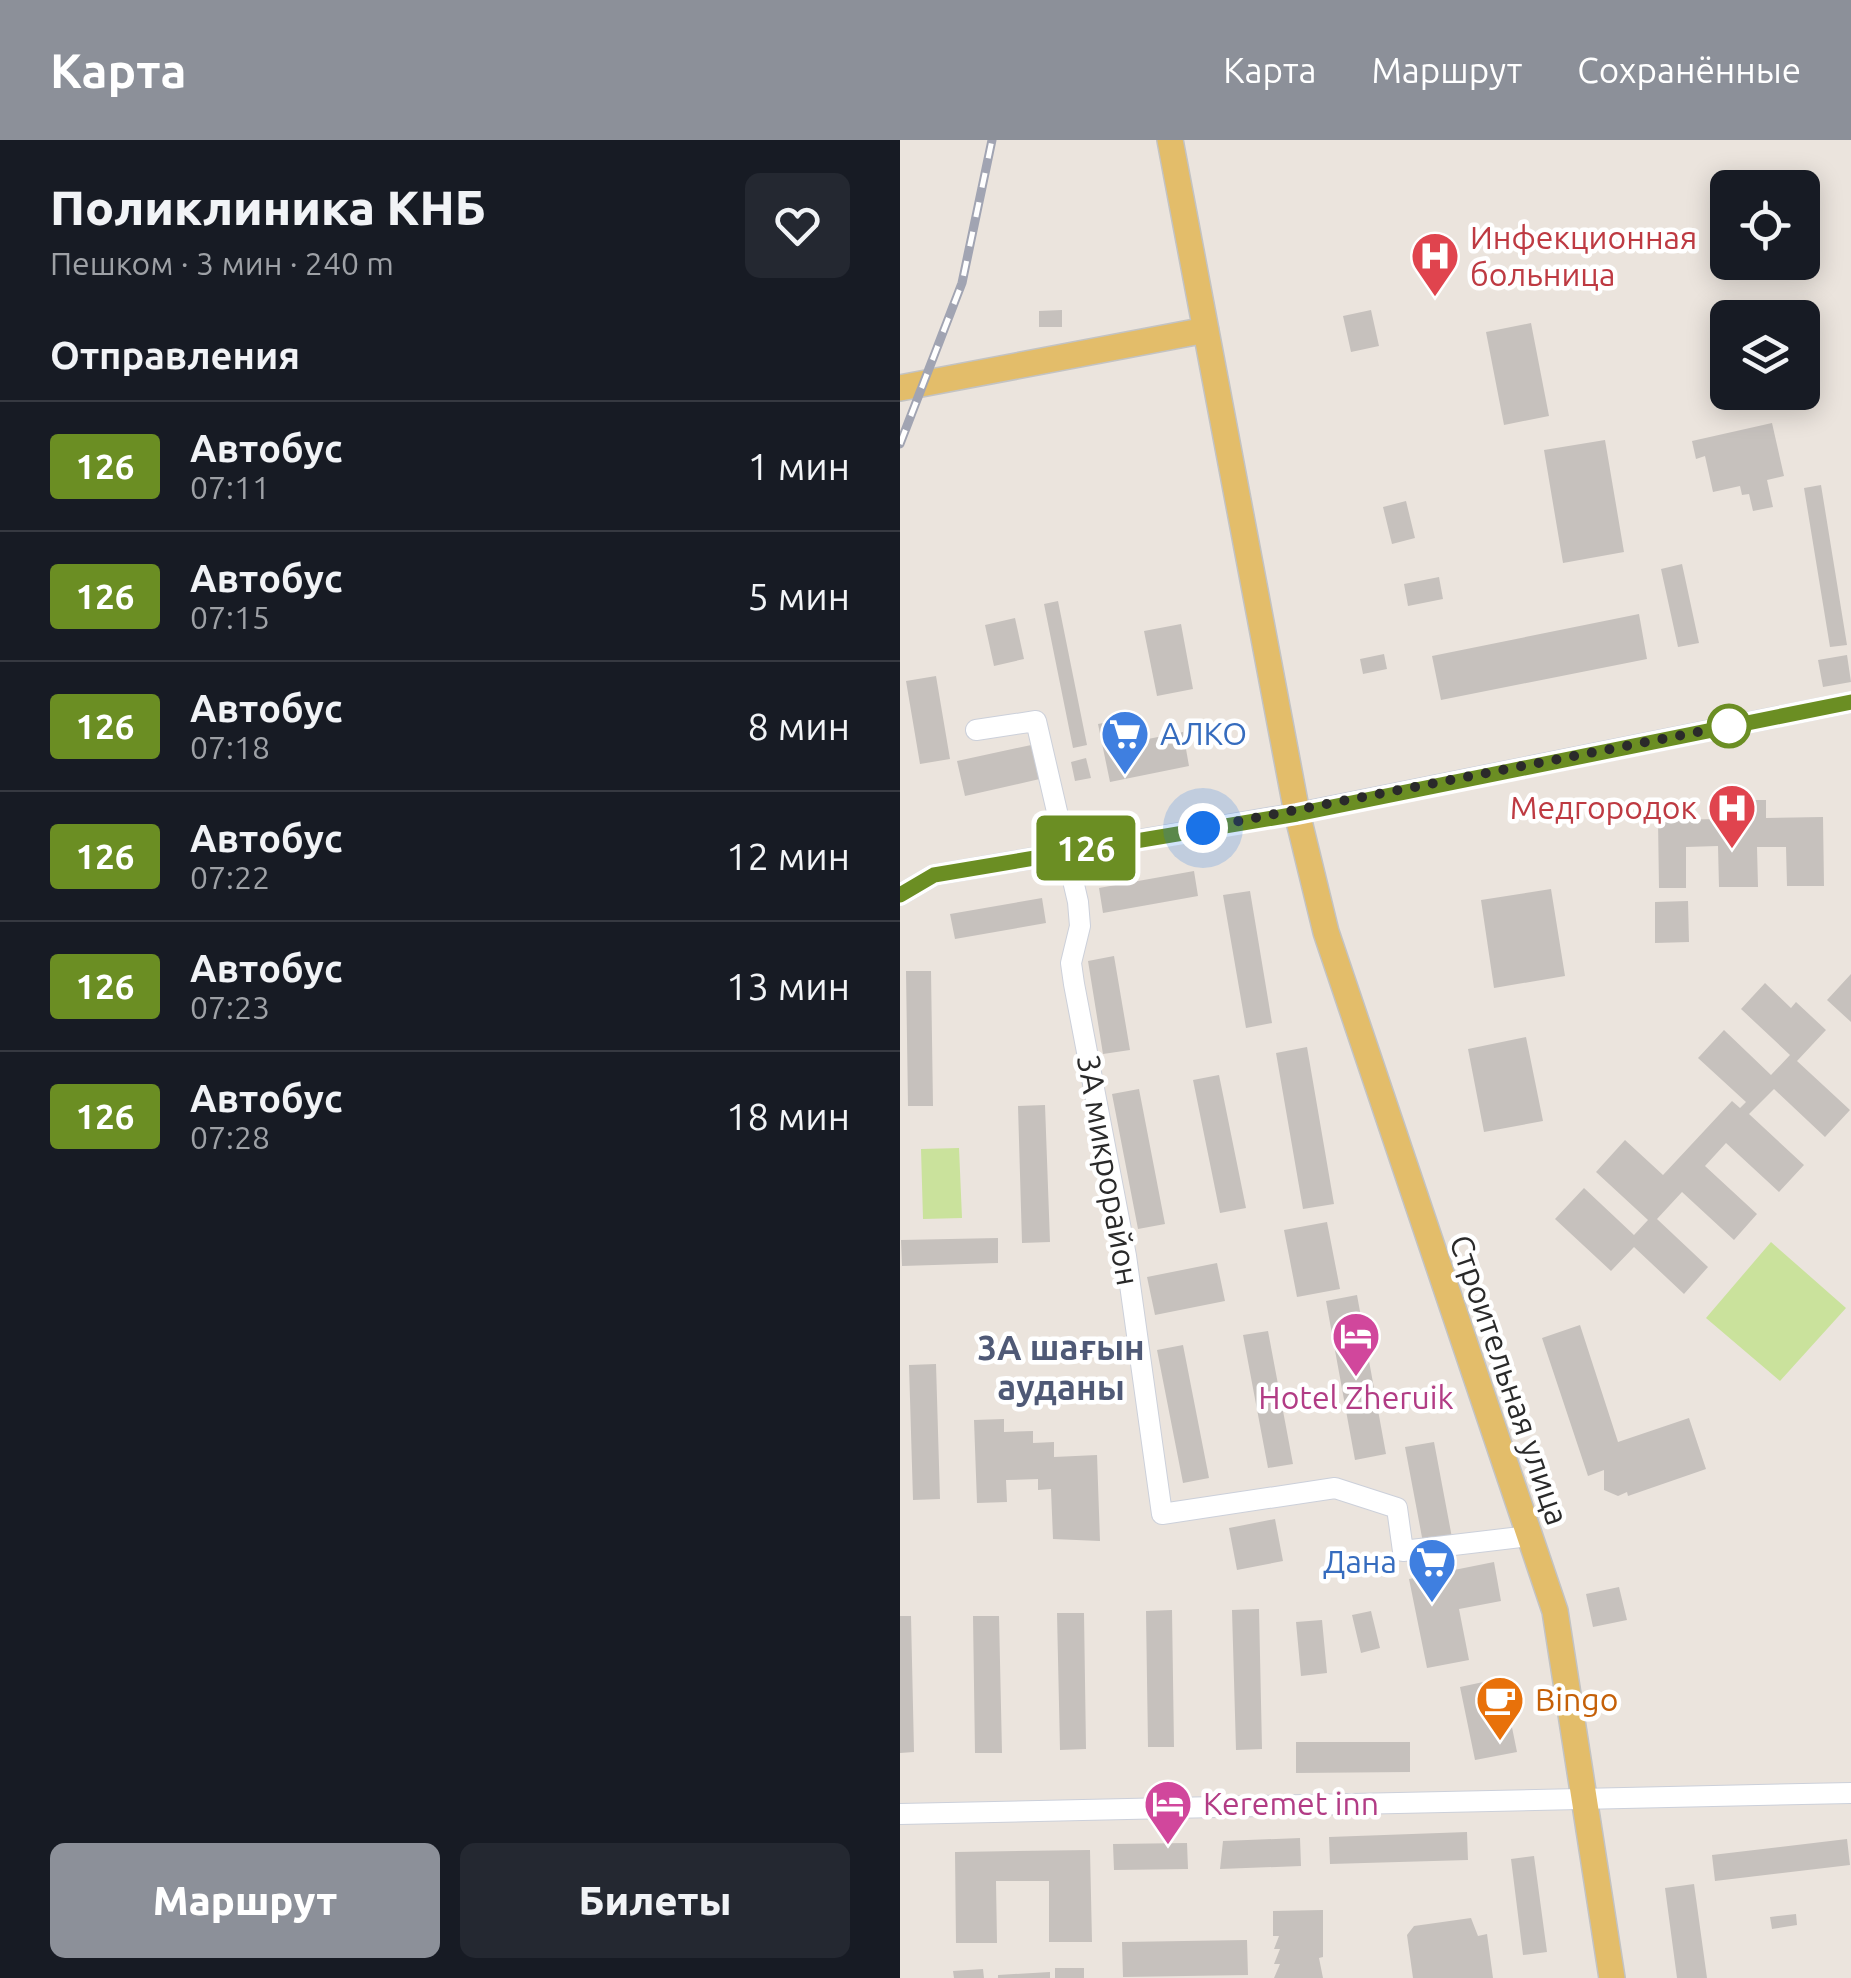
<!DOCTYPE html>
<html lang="ru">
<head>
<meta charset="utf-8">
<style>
	body { margin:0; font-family:Ubuntu,sans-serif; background:#242831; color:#f1f3f6; height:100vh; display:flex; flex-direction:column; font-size:38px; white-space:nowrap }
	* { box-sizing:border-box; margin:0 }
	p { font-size:32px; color:#9ea1a6 }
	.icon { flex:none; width:55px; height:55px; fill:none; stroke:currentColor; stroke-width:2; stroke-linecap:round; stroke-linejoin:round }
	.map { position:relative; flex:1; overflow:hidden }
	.panel { display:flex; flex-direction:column; background:#171b24; width:900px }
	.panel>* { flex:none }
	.badge { padding:0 20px; border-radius:8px; font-size:35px; line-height:65px }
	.controls { position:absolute; left:810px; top:30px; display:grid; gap:20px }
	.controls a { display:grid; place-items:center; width:110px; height:110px; border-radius:15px; background:#171b24; box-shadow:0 5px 25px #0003; font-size:50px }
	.you { position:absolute; width:50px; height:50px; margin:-25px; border:8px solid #fff; border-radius:50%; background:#1a73e8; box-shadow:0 0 0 15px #1a73e833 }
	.map>.badge { position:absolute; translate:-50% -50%; box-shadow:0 0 0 5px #fff }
	h2 { padding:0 50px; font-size:38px; line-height:90px }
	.round { display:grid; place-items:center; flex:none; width:105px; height:105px; border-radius:15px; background:#242831 }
	.head { display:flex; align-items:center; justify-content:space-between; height:170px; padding:0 50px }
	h1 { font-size:48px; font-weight:800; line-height:75px }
	.action { display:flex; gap:20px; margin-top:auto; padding:20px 50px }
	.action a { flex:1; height:115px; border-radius:15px; background:#8c9099; color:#fff; font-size:40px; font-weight:800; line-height:115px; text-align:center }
	.action a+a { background:#242831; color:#f1f3f6 }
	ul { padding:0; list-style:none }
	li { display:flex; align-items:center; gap:30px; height:130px; padding:0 50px; border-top:2px solid #363941 }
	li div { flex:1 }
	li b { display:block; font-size:38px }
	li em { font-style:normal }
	li .badge { min-width:110px; font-weight:700; text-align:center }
	header { display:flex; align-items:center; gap:60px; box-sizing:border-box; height:140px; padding:0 50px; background:#8c9099; color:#fff }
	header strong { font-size:48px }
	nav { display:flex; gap:55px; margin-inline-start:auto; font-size:35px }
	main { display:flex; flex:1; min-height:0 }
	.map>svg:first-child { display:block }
	.pitch { fill:#cae29c }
	.building { fill:#c6c1bd }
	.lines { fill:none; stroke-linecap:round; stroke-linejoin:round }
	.minor-casing { stroke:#ccd0da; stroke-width:22 }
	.major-casing { stroke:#c3c3c3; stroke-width:28 }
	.minor { stroke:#fff; stroke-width:20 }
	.major { stroke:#e3bd6a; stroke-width:25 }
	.rail-casing { stroke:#a1a4b2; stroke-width:9 }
	.rail { stroke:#fff; stroke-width:5; stroke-dasharray:15; stroke-linecap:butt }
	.line-casing { stroke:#fff; stroke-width:22 }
	.line { stroke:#6b8e23; stroke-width:15 }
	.walk { stroke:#2a2a2a; stroke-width:10; stroke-dasharray:0 18 }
	.stop-dot { fill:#fff; stroke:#6b8e23; stroke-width:5 }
	.labels { text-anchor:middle; stroke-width:9; stroke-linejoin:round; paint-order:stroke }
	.health-label { font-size:32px; fill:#be3a42; stroke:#fff; text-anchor:start }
	.shop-label { font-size:32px; fill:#366cbe; stroke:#fff; text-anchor:start }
	.street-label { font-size:32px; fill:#2a2a2a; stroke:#fff }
	.hotel-label { font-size:32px; fill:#b23c85; stroke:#fff }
	.food-label { font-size:32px; fill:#c56008; stroke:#fff; text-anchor:start }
	.neighbourhood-label { font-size:35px; font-weight:bold; fill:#4f5976; stroke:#fff }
</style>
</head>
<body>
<header>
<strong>Карта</strong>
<nav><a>Карта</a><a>Маршрут</a><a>Сохранённые</a></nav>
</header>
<main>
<section class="panel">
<div class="head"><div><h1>Поликлиника КНБ</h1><p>Пешком · 3 мин · 240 m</p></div><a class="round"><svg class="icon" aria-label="heart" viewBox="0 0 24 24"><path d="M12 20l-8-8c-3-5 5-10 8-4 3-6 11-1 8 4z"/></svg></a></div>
<h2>Отправления</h2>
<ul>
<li><span class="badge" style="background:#6b8e23;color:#fff">126</span><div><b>Автобус</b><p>07:11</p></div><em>1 мин</em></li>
<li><span class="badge" style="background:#6b8e23;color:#fff">126</span><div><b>Автобус</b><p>07:15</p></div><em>5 мин</em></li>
<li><span class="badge" style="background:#6b8e23;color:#fff">126</span><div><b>Автобус</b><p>07:18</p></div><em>8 мин</em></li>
<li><span class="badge" style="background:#6b8e23;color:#fff">126</span><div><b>Автобус</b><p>07:22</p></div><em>12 мин</em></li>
<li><span class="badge" style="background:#6b8e23;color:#fff">126</span><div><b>Автобус</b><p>07:23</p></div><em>13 мин</em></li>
<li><span class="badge" style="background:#6b8e23;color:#fff">126</span><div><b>Автобус</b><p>07:28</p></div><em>18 мин</em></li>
</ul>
<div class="action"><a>Маршрут</a><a>Билеты</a></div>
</section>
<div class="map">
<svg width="951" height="1838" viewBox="0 0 951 1838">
	<rect width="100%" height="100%" fill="#ebe4dd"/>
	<path class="pitch" d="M59,1008l3,70 -39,1 -2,-70z
		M871,1102l75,66 -66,73 -74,-63z"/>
	<path class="building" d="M162,170v17h-23v-16z
		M471,170l8,36 -28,6 -8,-36z
		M631,183l18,93 -45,9 -18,-93z
		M872,283l12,53 -17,4 6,27 -20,4 -4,-17 -7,1 -2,-9 -27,6 -8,-36 -9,3 -4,-18z
		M705,300l19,112 -61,11 -19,-113z
		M921,345l26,160 -17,2 -26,-159z
		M506,361l9,37 -23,6 -9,-37z
		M782,424l17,79 -21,4 -17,-78z
		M539,437l4,22 -35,7 -4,-22z
		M158,461l29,144 -14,3 -29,-144z
		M739,474l8,45 -206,41 -9,-44z
		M115,478l9,41 -30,7 -9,-41z
		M281,484l12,65 -36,7 -13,-65z
		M484,514l3,15 -24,5 -3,-15z
		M947,515l4,27 -28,5 -5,-27z
		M36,536l14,83 -30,5 -14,-83z
		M233,577l5,24 45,-9 6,34 -79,16 -12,-58z
		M136,604l8,34 -79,18 -8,-35z
		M186,618l5,20 -16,3 -4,-19z
		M823,660h43v18l57,-1 1,69h-37l-1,-39h-29l1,40h-39l-1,-41 -32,1v41h-27l-1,-68 65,-1z
		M294,731l4,25 -95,17 -4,-25z
		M651,749l14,87 -71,12 -13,-88z
		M350,751l22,132 -26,5 -23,-133z
		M142,758l4,25 -91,16 -5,-25z
		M788,761l1,41 -34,1v-41z
		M214,816l16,94 -27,4 -15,-93z
		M6,831h25l2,135h-25z
		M951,834v48l-24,-22z
		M865,843l26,25 5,-6 30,28 -29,31 53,49 -25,27 -51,-48 -25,25 55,51 -25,27 -53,-49 -21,23 52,48 -23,26 -52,-48 -25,27 51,48 -24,27 -50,-47 -23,24 -56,-52 29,-31 50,47 14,-15 -52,-48 29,-32 38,35 69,-74 8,7 6,-6 -48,-44 26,-28 47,45 19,-20 -49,-46z
		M626,897l17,84 -59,11 -16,-83z
		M407,907l27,157 -31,5 -27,-156z
		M319,935l27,133 -26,5 -27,-133z
		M239,949l26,135 -27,5 -26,-135z
		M145,965l5,137 -28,1 -4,-137z
		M427,1082l13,67 -43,8 -13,-67z
		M98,1098v25l-96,3 -1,-26z
		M317,1123l8,38 -70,14 -8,-38z
		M457,1155l29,159 -31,6 -29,-159z
		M680,1185l38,117 71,-24 17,51 -78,27 -1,-4 -9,4 -14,-6v-20l-16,6 -46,-138z
		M368,1191l25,133 -25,4 -25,-133z
		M283,1205l26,133 -26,5 -26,-133z
		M36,1224l4,135 -27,1 -4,-135z
		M104,1279v13l29,-1v12l21,-1v15l43,-2 3,86 -47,-2 -2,-50 -13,1v-11l-32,1 1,22 -30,1 -3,-83z
		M534,1302l19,101 -29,5 -19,-101z
		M375,1379l8,42 -46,9 -8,-42z
		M594,1422l7,39 -42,8 10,51 -42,8 -18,-89z
		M719,1447l8,33 -34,7 -7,-33z
		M359,1469l3,140 -26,1 -4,-140z
		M272,1470l2,137h-26l-2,-136z
		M471,1471l9,37 -19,5 -9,-38z
		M157,1473h27l2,136 -26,1z
		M0,1476h11l3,136 -14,1z
		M73,1476h26l3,137h-27z
		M422,1480l5,53 -26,3 -5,-54z
		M602,1538l15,74 -42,8 -15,-73z
		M396,1602h114v30l-114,1z
		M567,1692l1,28 -138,4 -1,-27z
		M400,1698l1,28 -81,3 3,-28z
		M947,1699l3,26 -135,16 -3,-26z
		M287,1703l1,26 -74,1 -1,-26z
		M190,1710l2,92h-43v-61h-53l1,62h-41l-1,-91z
		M634,1716l13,96 -24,3 -12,-96z
		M794,1744l13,94h-30l-12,-90z
		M423,1770v47l-4,1 4,20h-49l6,-14h-6l6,-15h-6l5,-13h-6v-25z
		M896,1774l1,11 -25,4 -2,-12z
		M571,1778l7,18 9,-2 6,44h-80l-6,-43 7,-9z
		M347,1800l1,35 -125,2 -1,-35z
		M155,1828h29v10h-29z
		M83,1829l1,9h-30l-1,-7z
		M150,1832v6h-52v-3z"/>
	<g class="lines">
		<g class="minor-casing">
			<path id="minor" d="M76,590l60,-9 42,181 2,24 -9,37 3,21 52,272 36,258 173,-26 62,20 6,43 126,-15
				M0,755l34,-20 363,-62 554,-111
				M0,1674l951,-21"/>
		</g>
		<g class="major-casing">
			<path id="major" d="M270,0l127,673 29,119 229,679 57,367
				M0,248l306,-58"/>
		</g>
		<use href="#minor" class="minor"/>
		<use href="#major" class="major"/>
		<g class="rail-casing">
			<path id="rail" d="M0,304l62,-161 30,-143"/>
		</g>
		<use href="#rail" class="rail"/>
	</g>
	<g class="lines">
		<g class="line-casing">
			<path id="line" d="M0,755l34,-20 363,-61 554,-112"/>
		</g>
		<use href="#line" class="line"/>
		<path class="walk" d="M303,688l526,-102"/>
	</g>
	<defs>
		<g id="hospital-pin" transform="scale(2.5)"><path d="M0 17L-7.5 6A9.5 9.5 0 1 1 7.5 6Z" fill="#e0444e" stroke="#fff"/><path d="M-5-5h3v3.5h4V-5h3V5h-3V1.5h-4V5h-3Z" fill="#fff"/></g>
		<g id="supermarket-pin" transform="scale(2.5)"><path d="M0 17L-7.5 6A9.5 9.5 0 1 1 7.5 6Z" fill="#3f7fe0" stroke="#fff"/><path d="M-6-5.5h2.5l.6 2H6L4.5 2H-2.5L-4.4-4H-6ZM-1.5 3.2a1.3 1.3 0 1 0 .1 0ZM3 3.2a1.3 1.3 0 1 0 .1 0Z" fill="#fff"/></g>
		<g id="hotel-pin" transform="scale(2.5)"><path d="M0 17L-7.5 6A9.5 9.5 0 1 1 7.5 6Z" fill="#d1479c" stroke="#fff"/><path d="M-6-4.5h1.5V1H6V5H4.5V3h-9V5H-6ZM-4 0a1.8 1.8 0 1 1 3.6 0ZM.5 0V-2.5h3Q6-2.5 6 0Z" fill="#fff"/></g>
		<g id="cafe-pin" transform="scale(2.5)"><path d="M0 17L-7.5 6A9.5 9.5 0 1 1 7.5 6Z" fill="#e8710a" stroke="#fff"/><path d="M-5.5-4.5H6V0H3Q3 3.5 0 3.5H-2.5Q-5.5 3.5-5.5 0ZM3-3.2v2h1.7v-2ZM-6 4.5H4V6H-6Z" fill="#fff"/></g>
	</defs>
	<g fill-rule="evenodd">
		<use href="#hospital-pin" x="535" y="116"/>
		<use href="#supermarket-pin" x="225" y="594"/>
		<use href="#hospital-pin" x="832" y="668"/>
		<use href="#hotel-pin" x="456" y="1196"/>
		<use href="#supermarket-pin" x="532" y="1422"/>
		<use href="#cafe-pin" x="600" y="1560"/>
		<use href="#hotel-pin" x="268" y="1664"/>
	</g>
	<circle class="stop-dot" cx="829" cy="586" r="20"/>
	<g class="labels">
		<g class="health-label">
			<text x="570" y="109">Инфекционная<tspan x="570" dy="37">больница</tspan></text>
			<text x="797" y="679" text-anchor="end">Медгородок</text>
		</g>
		<g class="shop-label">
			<text x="260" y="605">АЛКО</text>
			<text x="497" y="1433" text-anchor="end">Дана</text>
		</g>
		<g class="street-label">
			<text transform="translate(208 1030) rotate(80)" y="11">3А микрорайон</text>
			<text transform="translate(609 1240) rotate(71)" y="11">Строительная улица</text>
		</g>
		<g class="hotel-label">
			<text x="456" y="1269">Hotel Zheruik</text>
			<text x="303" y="1675" text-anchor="start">Keremet inn</text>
		</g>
		<g class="food-label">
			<text x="635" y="1571">Bingo</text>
		</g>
		<g class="neighbourhood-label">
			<text x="161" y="1220">3А шағын<tspan x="161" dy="40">ауданы</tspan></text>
		</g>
	</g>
</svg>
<div class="controls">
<a><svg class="icon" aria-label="locate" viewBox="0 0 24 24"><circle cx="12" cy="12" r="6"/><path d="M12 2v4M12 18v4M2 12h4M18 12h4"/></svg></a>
<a><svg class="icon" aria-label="layers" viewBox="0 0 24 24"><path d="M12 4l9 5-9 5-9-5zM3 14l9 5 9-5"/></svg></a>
</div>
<div class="you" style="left:303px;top:688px"></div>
<b class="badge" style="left:186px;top:708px;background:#6b8e23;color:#fff">126</b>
</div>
</main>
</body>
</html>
